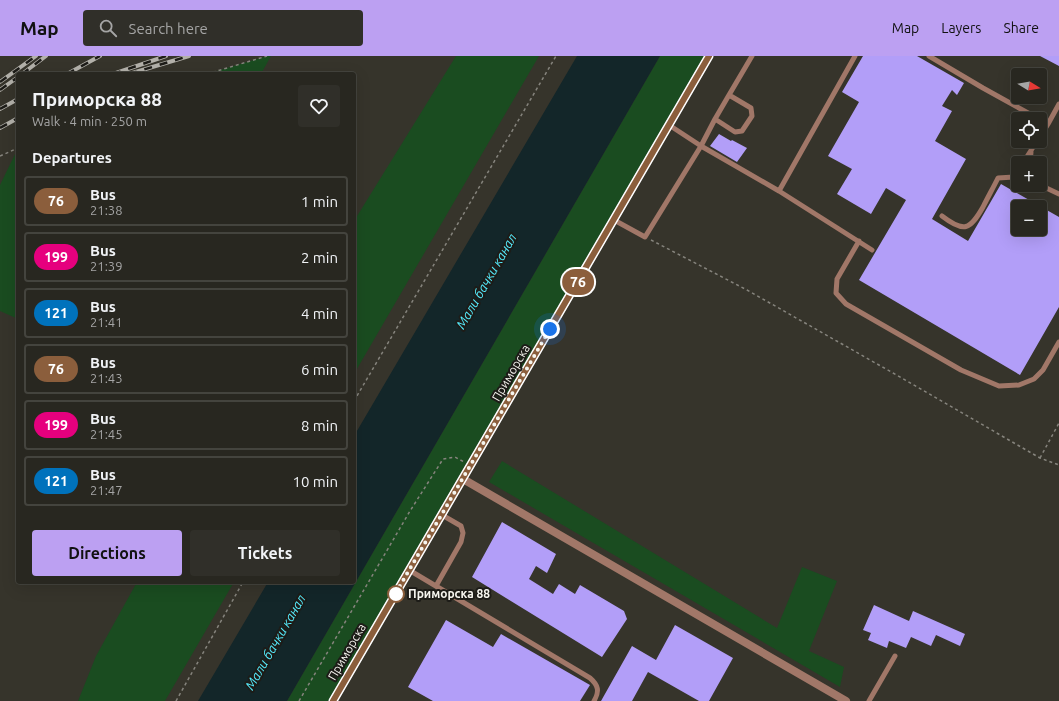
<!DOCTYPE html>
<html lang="en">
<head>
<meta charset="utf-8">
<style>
	body { margin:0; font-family:Ubuntu,sans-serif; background:#302f29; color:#f1f3f6; height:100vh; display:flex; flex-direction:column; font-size:15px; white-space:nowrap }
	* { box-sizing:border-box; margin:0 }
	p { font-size:13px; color:#a5a5a5 }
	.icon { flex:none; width:22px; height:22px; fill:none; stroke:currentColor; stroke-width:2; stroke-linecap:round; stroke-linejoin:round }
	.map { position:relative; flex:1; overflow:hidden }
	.sheet { position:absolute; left:16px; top:16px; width:340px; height:512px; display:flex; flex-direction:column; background:#282720; border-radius:4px; box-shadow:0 4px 16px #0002,0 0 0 1px #44443e }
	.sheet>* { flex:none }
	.badge { padding:0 8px; border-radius:13px; font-size:14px; line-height:26px }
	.needle { width:26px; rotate:101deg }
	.buttons { position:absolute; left:1011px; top:12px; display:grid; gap:8px }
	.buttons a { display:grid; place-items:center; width:36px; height:36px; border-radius:4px; background:#282720; box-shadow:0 4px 16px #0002,0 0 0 1px #44443e; font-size:20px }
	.you { position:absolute; width:20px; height:20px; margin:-10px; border:3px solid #fff; border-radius:50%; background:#1a73e8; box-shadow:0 0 0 6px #1a73e833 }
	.map>.badge { position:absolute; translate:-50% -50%; box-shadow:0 0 0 2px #fff }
	h2 { padding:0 16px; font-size:15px; line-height:36px }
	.round { display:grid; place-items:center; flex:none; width:42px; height:42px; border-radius:4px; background:#302f29 }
	.overview { display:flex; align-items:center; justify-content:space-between; height:68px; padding:0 16px }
	h1 { font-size:19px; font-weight:600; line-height:30px }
	.cta { display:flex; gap:8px; margin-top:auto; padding:8px 16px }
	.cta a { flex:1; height:46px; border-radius:4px; background:#bca0f2; color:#111; font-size:16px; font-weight:600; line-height:46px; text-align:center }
	.cta a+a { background:#302f29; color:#f1f3f6 }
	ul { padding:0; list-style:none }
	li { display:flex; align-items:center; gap:12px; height:50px; margin:0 8px 6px; padding:0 8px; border:2px solid #44443e; border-radius:4px }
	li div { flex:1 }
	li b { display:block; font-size:15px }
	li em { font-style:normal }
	li .badge { min-width:44px; font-weight:700; text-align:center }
	header { display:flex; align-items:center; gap:24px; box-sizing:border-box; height:56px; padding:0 20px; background:#bca0f2; color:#111 }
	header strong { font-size:19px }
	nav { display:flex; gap:22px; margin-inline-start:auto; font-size:14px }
	.search { width:280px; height:36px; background:#302f29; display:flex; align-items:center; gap:10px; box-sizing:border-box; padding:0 14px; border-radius:4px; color:#a5a5a5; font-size:15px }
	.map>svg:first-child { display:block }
	.green { fill:#1a4c20 }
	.water { fill:#132629 }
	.building { fill:#b29ef8; fill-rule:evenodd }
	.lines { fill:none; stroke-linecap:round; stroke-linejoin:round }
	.path { stroke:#86847d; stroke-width:1.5; stroke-dasharray:3 3; stroke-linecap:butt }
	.service { stroke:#a17768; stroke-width:5 }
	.minor { stroke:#a17768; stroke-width:8 }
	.rail-casing { stroke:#b3b1aa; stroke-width:4 }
	.rail { stroke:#1d1c18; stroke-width:2.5; stroke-dasharray:8; stroke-linecap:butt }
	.line-casing { stroke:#fff; stroke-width:9 }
	.line { stroke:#8b5e3c; stroke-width:6 }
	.walk { stroke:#f6f5ef; stroke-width:4; stroke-dasharray:0 7.2 }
	.stop-dot { fill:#fff; stroke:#8b5e3c; stroke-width:2 }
	.labels { text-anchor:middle; stroke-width:4; stroke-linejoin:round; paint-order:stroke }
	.street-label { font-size:12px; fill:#f6f5ef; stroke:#1d1c18 }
	.stop-label { font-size:12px; font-weight:bold; fill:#f6f5ef; stroke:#1d1c18; text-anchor:start }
	.water-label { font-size:13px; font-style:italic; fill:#55ecfd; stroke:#1d1c18 }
</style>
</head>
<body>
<header>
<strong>Map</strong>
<div class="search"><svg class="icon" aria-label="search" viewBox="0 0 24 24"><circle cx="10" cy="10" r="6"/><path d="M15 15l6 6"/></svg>Search here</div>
<nav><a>Map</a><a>Layers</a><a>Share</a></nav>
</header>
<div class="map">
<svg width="1059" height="645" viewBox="0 0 1059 645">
	<rect width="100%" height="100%" fill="#36342b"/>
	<path class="green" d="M267,0h4l-10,18h-54z
		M456,0h83l-185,318v-153z
		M660,0h44l-376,645h-41z
		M18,92v171l-18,-8v-126z
		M502,405l275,167 25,-61 35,14 -28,70 35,16 -4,20 -351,-205z
		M137,526h97l-69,119h-87l18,-45z"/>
	<path class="water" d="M577,0h83l-373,645h-89l70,-119h86v-146z"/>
	<path class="building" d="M863,0h54l47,27 -7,12 -5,-5 -10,16 10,5 -17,30 31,18 -34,60 36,22 33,-57 58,33v90l-39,68 -161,-95 47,-80 -20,-12 -15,26 -34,-20 15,-25 -24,-13 31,-54 -17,-10zM1018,151h22v22h-22z
		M1040,0h19v10z
		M719,78l12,7 1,-1 15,8 -10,14 -27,-16z
		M502,466l54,32 -9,19 -11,-7 -7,13 24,15 6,-10 16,10 5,-9 44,26 3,8 -25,38 -130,-80z
		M874,549l35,16 4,-10 52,23 -5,12 -24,-11 -5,11 -20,-9 -5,11 -17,-7 -2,7 -19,-8 3,-7 -8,-3z
		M446,564l47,27 8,-13 89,51 -10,16h-147l-25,-14z
		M675,569l58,33 -24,43h-10l-51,-29 -16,29h-31l31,-55 24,14z"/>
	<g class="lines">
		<path class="path" d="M207,18l60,-18
			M0,100l18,-8
			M651,184l96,50 146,83 147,85 19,7
			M354,345l202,-345
			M1040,402l19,-35
			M176,645l67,-119
			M299,645l111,-190 33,-52 12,-2 9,5"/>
		<path class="service" d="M752,0l-23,39 22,13 1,8 -10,15 -7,1 -20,-13 -14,27 78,45 76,-135
			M929,0l54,32 56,31
			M715,63l14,-24
			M1040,64l8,4 -8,13
			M1048,68l11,-20
			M1023,107l14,-22
			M1030,107l1,-11
			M1040,129l19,9
			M779,135l93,59
			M942,160c22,17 28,14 41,-9 5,-10 10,-19 15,-29l16,-1 4,-6
			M614,164l31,17 56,-91 -32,-21
			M859,185l-22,38 -1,14 10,11 115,66 38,16 20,-1 15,-6 9,-9 16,-28
			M409,514l181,108c8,7 10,13 4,23
			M436,530l25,-44 2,-9 -2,-7 -19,-11
			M869,645l26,-45"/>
		<path class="minor" d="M463,423l383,222
			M333,645l376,-645"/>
		<g class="rail-casing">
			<path id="rail" d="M22,18l24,-18
				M67,18l33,-18
				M113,18l53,-18
				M129,18l60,-18
				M0,26l36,-26
				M0,34l18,-13
				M0,53l18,-10
				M0,72l18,-10"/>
		</g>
		<use href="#rail" class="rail"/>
	</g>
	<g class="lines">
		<g class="line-casing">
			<path id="line" d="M333,645l376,-645"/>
		</g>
		<use href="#line" class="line"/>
		<path class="walk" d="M396,538l-2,2 156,-267"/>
	</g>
	<circle class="stop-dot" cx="396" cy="538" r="8"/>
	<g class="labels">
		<g class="street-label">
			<text transform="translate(511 317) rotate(-60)" y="4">Приморска</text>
			<text transform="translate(347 596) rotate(-60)" y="4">Приморска</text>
		</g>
		<g class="stop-label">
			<text x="408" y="542">Приморска 88</text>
		</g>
		<g class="water-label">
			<text transform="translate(486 225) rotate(-60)" y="5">Мали бачки канал</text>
			<text transform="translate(275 586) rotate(-60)" y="5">Мали бачки канал</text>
		</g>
	</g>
</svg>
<div class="buttons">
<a><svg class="needle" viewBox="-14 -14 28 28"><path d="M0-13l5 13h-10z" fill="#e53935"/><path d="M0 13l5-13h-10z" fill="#a5a5a5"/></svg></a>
<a><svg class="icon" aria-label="locate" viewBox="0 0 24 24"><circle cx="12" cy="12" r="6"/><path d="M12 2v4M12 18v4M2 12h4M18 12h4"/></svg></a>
<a>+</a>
<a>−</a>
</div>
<div class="you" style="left:550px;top:273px"></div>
<b class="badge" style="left:578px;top:226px;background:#8b5e3c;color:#fff">76</b>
<section class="sheet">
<div class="overview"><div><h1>Приморска 88</h1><p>Walk · 4 min · 250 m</p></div><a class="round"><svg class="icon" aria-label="heart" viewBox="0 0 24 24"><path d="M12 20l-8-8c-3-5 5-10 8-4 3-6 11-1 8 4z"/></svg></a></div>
<h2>Departures</h2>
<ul>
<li><span class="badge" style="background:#8b5e3c;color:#fff">76</span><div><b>Bus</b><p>21:38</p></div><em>1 min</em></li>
<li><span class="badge" style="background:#e6007e;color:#fff">199</span><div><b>Bus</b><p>21:39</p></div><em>2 min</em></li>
<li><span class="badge" style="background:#0072bc;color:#fff">121</span><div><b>Bus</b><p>21:41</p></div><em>4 min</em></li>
<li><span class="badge" style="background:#8b5e3c;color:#fff">76</span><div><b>Bus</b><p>21:43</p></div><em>6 min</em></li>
<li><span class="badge" style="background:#e6007e;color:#fff">199</span><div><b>Bus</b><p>21:45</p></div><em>8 min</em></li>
<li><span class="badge" style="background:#0072bc;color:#fff">121</span><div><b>Bus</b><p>21:47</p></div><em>10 min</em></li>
</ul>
<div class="cta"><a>Directions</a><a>Tickets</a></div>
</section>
</div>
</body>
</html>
